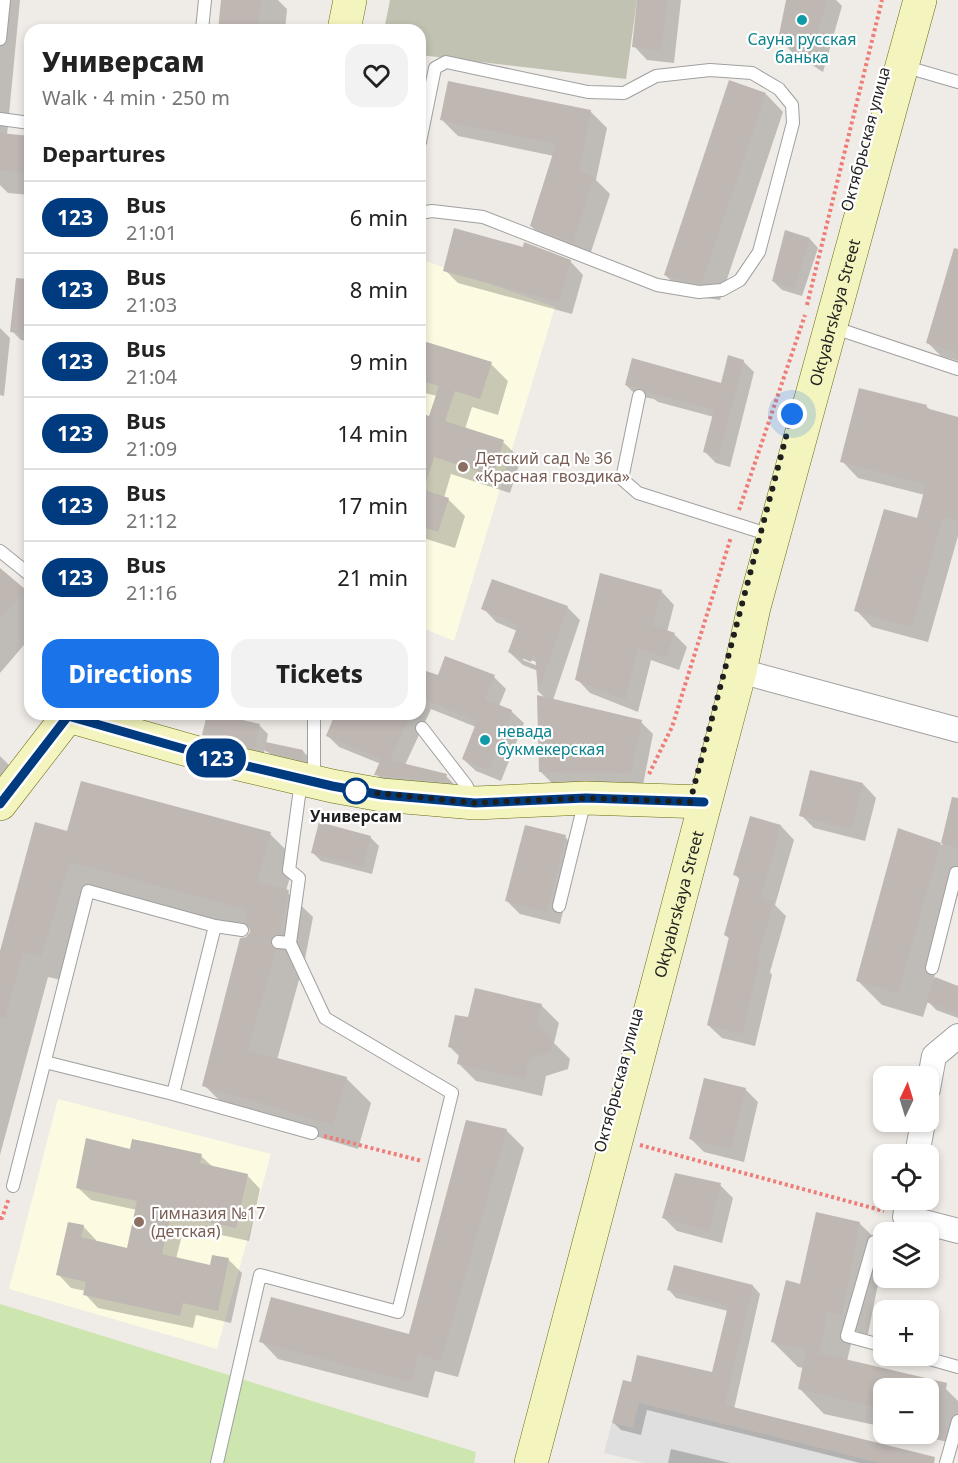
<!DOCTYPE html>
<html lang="en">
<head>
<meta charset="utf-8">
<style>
	body { margin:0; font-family:"Noto Sans",sans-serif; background:#f2f2f2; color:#222; height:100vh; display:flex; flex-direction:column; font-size:22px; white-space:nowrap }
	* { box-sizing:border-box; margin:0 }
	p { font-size:20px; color:#767676 }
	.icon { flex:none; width:33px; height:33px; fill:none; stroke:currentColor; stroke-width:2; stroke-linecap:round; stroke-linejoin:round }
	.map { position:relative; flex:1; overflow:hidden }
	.sheet { position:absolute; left:24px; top:24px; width:402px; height:696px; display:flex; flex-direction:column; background:#fff; border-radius:18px; box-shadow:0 3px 9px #0003 }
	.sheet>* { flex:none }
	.badge { padding:0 12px; border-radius:20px; font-size:21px; line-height:39px }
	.needle { width:39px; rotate:4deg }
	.tools { position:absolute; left:873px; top:1066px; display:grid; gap:12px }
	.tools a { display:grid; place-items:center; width:66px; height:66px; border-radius:12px; background:#fff; box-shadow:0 3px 9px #0003; font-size:30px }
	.you { position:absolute; width:30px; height:30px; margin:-15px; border:4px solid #fff; border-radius:50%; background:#1a73e8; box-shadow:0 0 0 9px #1a73e833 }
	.map>.badge { position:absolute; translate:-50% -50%; box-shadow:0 0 0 3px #fff }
	h2 { padding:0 18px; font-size:22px; line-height:54px }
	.round { display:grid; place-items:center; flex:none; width:63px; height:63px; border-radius:18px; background:#f2f2f2 }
	.headline { display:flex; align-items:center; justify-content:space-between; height:102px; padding:0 18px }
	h1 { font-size:28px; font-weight:800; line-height:45px }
	.action { display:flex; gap:12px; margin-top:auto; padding:12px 18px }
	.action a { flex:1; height:69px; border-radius:18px; background:#1a73e8; color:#fff; font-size:24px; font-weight:800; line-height:69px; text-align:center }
	.action a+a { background:#f2f2f2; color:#222 }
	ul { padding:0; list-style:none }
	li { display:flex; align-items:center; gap:18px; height:72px; padding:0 18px; border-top:2px solid #e0e0e0 }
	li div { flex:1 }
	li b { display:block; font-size:22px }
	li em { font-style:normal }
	li .badge { min-width:66px; font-weight:700; text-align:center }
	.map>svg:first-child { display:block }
	.education { fill:#fcfbe1 }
	.construction { fill:#c2c2b2 }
	.grass { fill:#cde5af }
	.parking { fill:#dfdfdf }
	.shadow { fill:#0003; fill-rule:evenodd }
	.building { fill:#bfb7b2 }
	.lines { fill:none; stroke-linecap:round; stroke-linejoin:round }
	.lane-casing { stroke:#a0a0a0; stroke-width:14 }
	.street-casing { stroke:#a0a0a0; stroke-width:26 }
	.secondary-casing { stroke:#686d0e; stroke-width:34 }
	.path { stroke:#ef7c77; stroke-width:4; stroke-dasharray:3 3; stroke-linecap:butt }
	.lane { stroke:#fff; stroke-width:12 }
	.street { stroke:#fff; stroke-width:24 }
	.secondary { stroke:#f4f4be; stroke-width:33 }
	.line-casing { stroke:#fff; stroke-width:14 }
	.line { stroke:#003b80; stroke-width:9 }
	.walk { stroke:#1f1f1f; stroke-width:6; stroke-dasharray:0 10.8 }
	.culture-dot { fill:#0f9aa8; stroke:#fff; stroke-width:2 }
	.education-dot { fill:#8d6e63; stroke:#fff; stroke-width:2 }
	.stop-dot { fill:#fff; stroke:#003b80; stroke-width:3 }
	.labels { text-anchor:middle; stroke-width:4.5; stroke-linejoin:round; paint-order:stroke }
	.culture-label { font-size:16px; fill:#0d838f; stroke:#fff }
	.street-label { font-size:16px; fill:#1f1f1f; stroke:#fff }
	.education-label { font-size:16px; fill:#785e54; stroke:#fff; text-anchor:start }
	.stop-label { font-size:16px; font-weight:bold; fill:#1f1f1f; stroke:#fff }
</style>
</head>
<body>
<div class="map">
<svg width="958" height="1463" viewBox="0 0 958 1463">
	<rect width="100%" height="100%" fill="#efebe6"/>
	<path class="education" d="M420,259l135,48 -101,334 -34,-14z
		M58,1099l213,55 -54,195 -208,-60z"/>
	<path class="construction" d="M390,0h247l-11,79 -206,-24v-25h-36z"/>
	<path class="grass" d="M0,1304l476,148 -2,11h-474z"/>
	<path class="parking" d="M623,1380l295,73 -3,10h-270l-41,-10z"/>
	<path class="shadow" d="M0,0h20l-13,135 23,2v58l-22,-2 -8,-8z
		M223,0h55l9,9 -2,21h-65z
		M638,0h43l-7,63 -27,-3 -13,-14z
		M787,0h49l6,6 -19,66 -30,-19 -14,-14z
		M766,94l17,18 -63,188 -21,-3 -16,-5 -18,-17z
		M591,112l16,16 -11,52 14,14 -21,64 -42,-16 -16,-16 23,-70 -96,-20 -16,-16z
		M810,239l8,9 -16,48 -20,-6 -9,-9z
		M524,248l46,13 13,14 -11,39 -114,-31 -13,-13z
		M958,251v110l-17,-5 -13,-13z
		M30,281v60l-9,-1 -9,-9z
		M0,328l10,10 -6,58 -4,-1z
		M420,342l71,22 17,17 -10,34 -26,-8 -7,22 38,13 18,17 -11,34 -59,-19 -7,24 4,1 17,17 -10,32 -35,-11v-123l10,4 7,-22 -12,-3 -5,-6z
		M743,361l11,11 -24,95 -14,-4 -11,-11 9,-35 -56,-15 -4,-3 -17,-3 -11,-11h96z
		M926,406l5,5 27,8v117l-30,106 -56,-15 -16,-17 62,-90 7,-25 -67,-17 -16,-17z
		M0,570l30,26v42l-30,35z
		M661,591l13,14 -7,27 7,2 13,13 -8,23 -28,-10 -13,52 -48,-19 -13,-14z
		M567,607l13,13 -27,80 88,22 12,12 -10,51 -90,-1 -12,-12 5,-73 -7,-7 -1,-21 -15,-6 -14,-13 8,-21 -21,-9 -13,-14zM523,657l16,6 -1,3 -15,-6z
		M420,671l19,5 55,1 12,12 -7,17 12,5 13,12 -23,58 -25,-10 -13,-12 13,-32 -45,-18 -26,56 41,11 12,12 -70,-2 -12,-12 5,-10 -42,-17 -12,-12 9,-21h84z
		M259,725l9,9 -2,10 37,7 8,9 -1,7 -35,-8 -10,-10 -2,7 -50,-13 -9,-9z
		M0,756l21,21 -21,21z
		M811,772l52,12 13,14 -11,43 -51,-13 -13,-13z
		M953,802l5,1v91l-24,84 24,9v31l-22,-8 -8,-9 -5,16 -41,-12 -25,-25 42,-150 43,15z
		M751,818l30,8 13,14 -19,65 11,11 -16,56 2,3 -17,71 -33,-8 -14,-13 22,-86 -5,-4 16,-54 -6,-7z
		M68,833l202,1 25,25 -9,32 27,26 -8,42 -6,1 -5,6 1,5 5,5 -23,84 69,18 25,25 -13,46 -129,-39 -25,-25 42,-146 6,-7 -1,-3 -156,-42 -29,94 -18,-4 -48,178v-199z
		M370,837l9,9 -7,28 -51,-13 -9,-9z
		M565,837l13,13 -18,74 -40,-10 -13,-13z
		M541,1005l18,18 -5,20 16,16 -2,10 -22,7 -4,20 -66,-15 -17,-17 1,-7 -11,-11 20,-27z
		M745,1089l13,13 -14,60 -40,-10 -14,-14z
		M506,1130l18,18 -66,229 -23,-6 -7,27 -150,-39 -17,-18 149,-6z
		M131,1150l70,6 13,12 33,7 13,14 -11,52 -65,-14 -8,32 35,7 2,-9 16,3 13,13 -11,50 -35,-8 -3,13 -95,-20 -13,-14 1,-3 -15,-3 -13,-14 25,-48 13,14 -1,2 33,7 9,-39 -46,-10 -14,-13z
		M720,1185l13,13 -11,45 -45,-12 -13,-13z
		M859,1223l25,24v7l-17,85 -14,-3 -6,25 92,21 19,19v34l-2,9 -42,-10h14v-45h-44v38l-60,-13 -25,-26 5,-20 -6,-1 -25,-25 28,-56z
		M753,1286l7,8 -26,115 191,54h-65l-213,-53 -6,25 -20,-5 -8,-8 19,-38 82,-10 14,-63 -52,-13 -7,-8z
		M671,1449l59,14h-62z"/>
	<path class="building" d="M221,0h40l-3,30h-40z
		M637,0h30l-6,51 -29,-4z
		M786,0h41l-18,60 -31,-20z
		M729,80l37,13 -64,190 -22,-3 -16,-5z
		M448,81l143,29 -12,61 15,6 -21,66 -43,-17 26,-82 -116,-24z
		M0,133l30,3v38l-30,-4z
		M454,228l69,19 1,-5 47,18 -12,42 -116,-31z
		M785,230l25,8 -16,51 -22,-8z
		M954,248l4,1v104l-32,-10z
		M16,278l14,1v55l-20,-2z
		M420,340l72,22 -12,37 -25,-8 -10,30 59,19 -11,36 -59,-19 -10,33 25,8 -11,34 -18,-6v-113l9,3 10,-30 -19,-6z
		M728,355l16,5 -25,97 -16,-5 11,-42 -69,-19 -4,-3 -16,-3 7,-27 89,25z
		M859,388l68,17 -1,3 32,9v104l-15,-4 -31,110 -58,-16 30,-102 33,9 9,-34 -86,-22z
		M0,568l26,22 -26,29z
		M600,573l62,17 -10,35 23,8 -9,25 -28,-10 -13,52 -50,-20z
		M492,579l76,27 -30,87 -3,-41 -4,10 -23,-10 10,-27 -37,-16z
		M445,656l50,19 -10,24 27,11 -23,60 -27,-11 15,-38 -57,-23v-29l18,6z
		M537,695l105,25 -11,53 -92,-1z
		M207,714h8l45,10 -5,25 -53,-14z
		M335,714h76l-21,46 57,14 -2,8 -71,-7 7,-16 -55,-23z
		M266,742l37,8 -2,10 -36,-9z
		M810,770l53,13 -11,46 -53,-13z
		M81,781l190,51 -14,50 32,8 -9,44 -6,1 -4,6 1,5 5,4 -28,100 99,27 -14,48 -131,-39 38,-148 6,-1 4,-5 -1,-6 -5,-4 3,-12 -177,-48 -29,95 -18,-5 -18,67 -5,-1v-67l35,-129 32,9z
		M952,797l6,1v50l-17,-5z
		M750,816l31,9 -20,73 13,3 -17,59h3l-18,74 -35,-9 22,-88 -5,-2 16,-58 -7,-2z
		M319,822l52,14 -8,31 -52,-14z
		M525,825l41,10 -19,77 -42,-11z
		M898,828l43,15 -43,150 -42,-12z
		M935,977l23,9v28l-32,-12z
		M475,988l67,16 -5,21 16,15 -2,12 -22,6 -4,21 -68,-15 3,-14 -12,-3 7,-32 13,2z
		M704,1078l42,10 -15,61 -42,-10z
		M466,1120l41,9 -66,232 -23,-7 -7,28 -152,-40 12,-45 138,37z
		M86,1138l44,11 2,-10 20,4 50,11 -2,9 48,11 -12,54 -65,-14 -9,40 48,11 2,-10 17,3 -11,53 -35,-8 -3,13 -97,-21 3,-13 -30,-7 12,-53 16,3 -3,12 46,11 10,-47 -61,-13z
		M675,1173l46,10 -12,48 -47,-13z
		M816,1212l44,10 -18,93 -14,-3 -9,41 128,30 -1,6h-62v20l-86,-20 8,-39 -35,-8 15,-62 14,4z
		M674,1265l79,20 -28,120 210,52 -1,6h-54l-241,-60 -6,25 -21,-5 11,-43 8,2 6,-27 75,17 16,-66 -61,-16z"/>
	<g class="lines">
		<g class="lane-casing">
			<path id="lane" d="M202,30l3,-30
				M0,39l4,-39
				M903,66l55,16
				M0,119l30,4
				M420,142l15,-74 11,-6 142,30 36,1 32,-17 54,-6 42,3 27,16 13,16 1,18 -34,129 -19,28 -18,10 -23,2 -42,-7 -174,-68 -51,-6 -12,2
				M832,327l126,42
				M639,396l-17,83 16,14 123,39
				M0,551l30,24
				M314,714v56l8,7
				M422,728l44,57 7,14
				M559,906l26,-106
				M215,926l-42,168 139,39
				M278,942l12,1 9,-65 -10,-8 12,-89
				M932,968l24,-95h2
				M45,1062l128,32
				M13,1186l75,-295 127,35 27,4
				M874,1242l-27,94 37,10
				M919,1356l39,11
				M217,1463l43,-188 138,37 54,-219 -127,-75 -35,-75
				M946,1463l12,-42"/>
		</g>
		<g class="street-casing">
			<path id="street" d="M740,671l218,59
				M928,1089l6,-33 24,-20
				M917,1155l6,-33
				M908,1200l-3,17 53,14"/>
		</g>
		<g class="secondary-casing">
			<g id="secondary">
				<path d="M344,30l6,-30"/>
				<path d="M0,804l68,-88 162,46 102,24 50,9 93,8 111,-5 118,4"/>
				<path id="s1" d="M531,1463l209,-792 14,-64 166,-607"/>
			</g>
		</g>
		<path class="path" d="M807,305l75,-305
			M739,510l66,-195
			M649,774l23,-47 59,-190
			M324,1136l98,25
			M640,1145l244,66
			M0,1218h2l7,-20"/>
		<use href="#lane" class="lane"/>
		<use href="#street" class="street"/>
		<use href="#secondary" class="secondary"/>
	</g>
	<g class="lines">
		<g class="line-casing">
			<path id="line" d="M0,804l68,-88 162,46 102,24 50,9 93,8 111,-5 118,4"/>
		</g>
		<use href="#line" class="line"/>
		<path class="walk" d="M356,791l119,12 111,-5 104,4 102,-388"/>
	</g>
	<g class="culture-dot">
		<circle cx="802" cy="20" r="6"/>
		<circle cx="485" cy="740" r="6"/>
	</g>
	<g class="education-dot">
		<circle cx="463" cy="467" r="6"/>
		<circle cx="139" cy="1222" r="6"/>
	</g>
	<circle class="stop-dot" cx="356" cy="791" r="12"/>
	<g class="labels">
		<g class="culture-label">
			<text x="802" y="45">Сауна русская<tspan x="802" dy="18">банька</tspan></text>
			<text x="497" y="737" text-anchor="start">невада<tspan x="497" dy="18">букмекерская</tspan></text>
		</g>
		<g class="street-label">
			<text transform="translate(865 139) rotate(-75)" y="6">Октябрьская улица</text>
			<text dy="6" stroke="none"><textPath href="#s1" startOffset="1190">Oktyabrskaya Street</textPath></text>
			<text dy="6" stroke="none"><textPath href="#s1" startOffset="578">Oktyabrskaya Street</textPath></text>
			<text transform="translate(618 1080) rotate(-75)" y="6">Октябрьская улица</text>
		</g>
		<g class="education-label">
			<text x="475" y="464">Детский сад № 36<tspan x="475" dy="18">«Красная гвоздика»</tspan></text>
			<text x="151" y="1219">Гимназия №17<tspan x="151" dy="18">(детская)</tspan></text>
		</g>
		<g class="stop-label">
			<text x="356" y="822">Универсам</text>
		</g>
	</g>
</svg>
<div class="tools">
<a><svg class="needle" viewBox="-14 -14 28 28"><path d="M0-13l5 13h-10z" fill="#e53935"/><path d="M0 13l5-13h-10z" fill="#767676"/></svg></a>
<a><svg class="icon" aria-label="locate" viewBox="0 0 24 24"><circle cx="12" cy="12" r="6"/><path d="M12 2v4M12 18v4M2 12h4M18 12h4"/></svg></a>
<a><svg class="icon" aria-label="layers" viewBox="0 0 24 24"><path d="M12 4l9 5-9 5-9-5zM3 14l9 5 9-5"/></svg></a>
<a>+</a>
<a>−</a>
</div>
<div class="you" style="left:792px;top:414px"></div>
<b class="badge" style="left:216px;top:758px;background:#003b80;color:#fff">123</b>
<section class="sheet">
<div class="headline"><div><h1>Универсам</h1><p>Walk · 4 min · 250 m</p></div><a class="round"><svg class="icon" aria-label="heart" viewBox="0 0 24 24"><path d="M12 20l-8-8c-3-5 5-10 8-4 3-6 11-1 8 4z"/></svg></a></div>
<h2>Departures</h2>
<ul>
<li><span class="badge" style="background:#003b80;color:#fff">123</span><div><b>Bus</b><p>21:01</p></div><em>6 min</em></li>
<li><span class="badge" style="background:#003b80;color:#fff">123</span><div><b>Bus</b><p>21:03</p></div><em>8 min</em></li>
<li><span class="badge" style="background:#003b80;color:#fff">123</span><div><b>Bus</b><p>21:04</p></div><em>9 min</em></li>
<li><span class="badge" style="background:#003b80;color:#fff">123</span><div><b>Bus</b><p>21:09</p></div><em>14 min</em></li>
<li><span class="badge" style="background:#003b80;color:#fff">123</span><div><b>Bus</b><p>21:12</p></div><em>17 min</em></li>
<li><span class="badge" style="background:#003b80;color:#fff">123</span><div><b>Bus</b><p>21:16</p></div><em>21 min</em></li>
</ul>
<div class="action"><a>Directions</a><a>Tickets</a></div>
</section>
</div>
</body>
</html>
